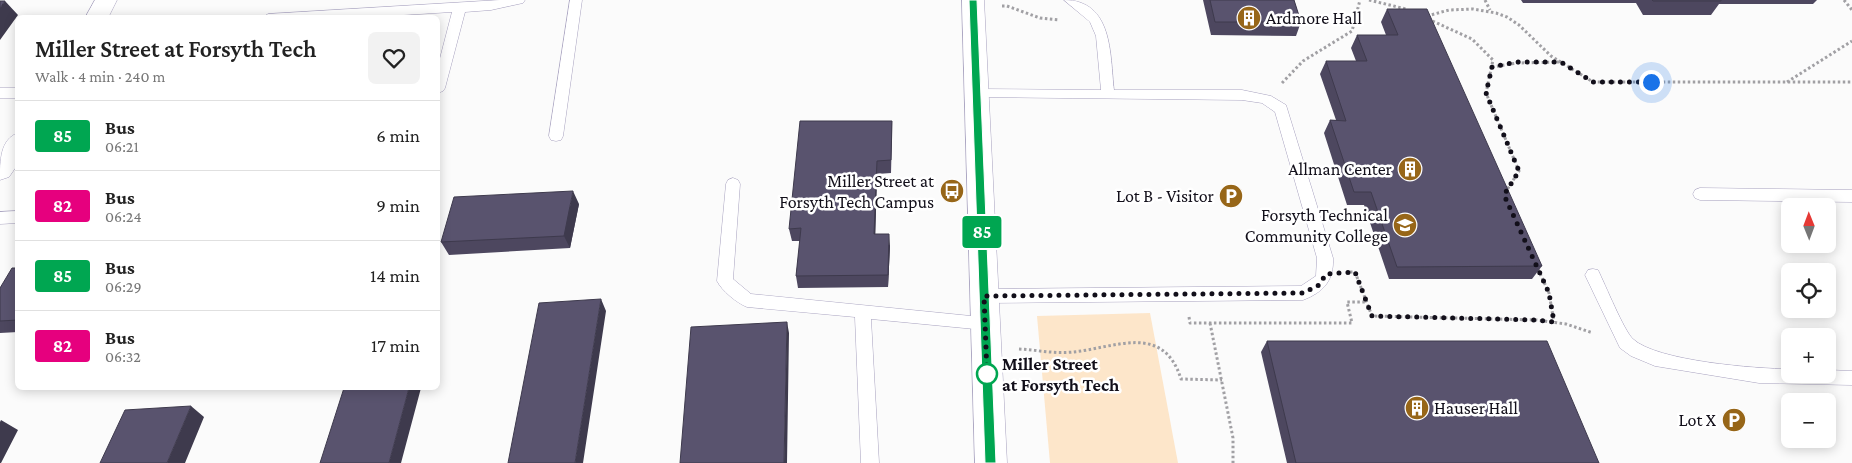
<!DOCTYPE html>
<html lang="en">
<head>
<meta charset="utf-8">
<style>
	body { margin:0; font-family:"Crimson Pro",serif; background:#f2f2f2; color:#222; height:100vh; display:flex; flex-direction:column; font-size:19px; white-space:nowrap }
	* { box-sizing:border-box; margin:0 }
	p { font-size:16px; color:#767676 }
	.icon { flex:none; width:28px; height:28px; fill:none; stroke:currentColor; stroke-width:2; stroke-linecap:round; stroke-linejoin:round }
	.map { position:relative; flex:1; overflow:hidden }
	.sheet { position:absolute; left:15px; top:15px; width:425px; height:375px; display:flex; flex-direction:column; background:#fff; border-radius:8px; box-shadow:0 2px 12px #0003 }
	.sheet>* { flex:none }
	.badge { padding:0 10px; border-radius:4px; font-size:18px; line-height:32px }
	.needle { width:32px; rotate:359deg }
	.fabs { position:absolute; left:1781px; top:198px; display:grid; gap:10px }
	.fabs a { display:grid; place-items:center; width:55px; height:55px; border-radius:8px; background:#fff; box-shadow:0 2px 12px #0003; font-size:25px }
	.you { position:absolute; width:25px; height:25px; margin:-12px; border:4px solid #fff; border-radius:50%; background:#1a73e8; box-shadow:0 0 0 8px #1a73e833 }
	.map>.badge { position:absolute; translate:-50% -50%; box-shadow:0 0 0 2px #fff }
	.round { display:grid; place-items:center; flex:none; width:52px; height:52px; border-radius:8px; background:#f2f2f2 }
	.summary { display:flex; align-items:center; justify-content:space-between; height:85px; padding:0 20px }
	h1 { font-size:24px; font-weight:600; line-height:38px }
	ul { padding:0; list-style:none }
	li { display:flex; align-items:center; gap:15px; height:70px; padding:0 20px; border-top:1px solid #e0e0e0 }
	li div { flex:1 }
	li b { display:block; font-size:19px }
	li em { font-style:normal }
	li .badge { min-width:55px; font-weight:700; text-align:center }
	.map>svg:first-child { display:block }
	.green { fill:#fde6ca }
	.lines { fill:none; stroke-linecap:round; stroke-linejoin:round }
	.service-casing { stroke:#a7a1bf; stroke-width:1 }
	.minor-casing { stroke:#a7a1bf; stroke-width:1 }
	.path { stroke:#a1a0a4; stroke-width:3; stroke-dasharray:2.5 2.5; stroke-linecap:butt }
	.service { fill:#fff; fill-rule:evenodd }
	.minor { fill:#fff; fill-rule:evenodd }
	.wall { fill:#4d475f }
	.shaded-wall { fill:#3e3a4d }
	.building { fill:#59536e; stroke:#3e3a4d }
	.line { fill:#00a651; stroke:#fff }
	.walk { stroke:#120f1a; stroke-width:5; stroke-dasharray:0 9 }
	.stop-dot { fill:#fff; stroke:#00a651; stroke-width:2.5 }
	.labels { text-anchor:middle; stroke-width:5; stroke-linejoin:round; paint-order:stroke }
	.poi-label { font-size:18px; fill:#120f1a; stroke:#fff; text-anchor:end }
	.stop-label { font-size:18px; font-weight:bold; fill:#120f1a; stroke:#fff; text-anchor:start }
</style>
</head>
<body>
<div class="map">
<svg width="1852" height="463" viewBox="0 0 1852 463">
	<rect width="100%" height="100%" fill="#fbfbfb"/>
	<path class="green" d="M1150,313l28,150h-128l-13,-147z"/>
	<g class="lines">
		<g class="service-casing">
			<path id="service" d="M500,0h25l-2,3 -32,7 -26,2 -20,76 -2,3 -5,2v-27l14,-54 -97,6h-93l6,-4z
				M570,0h12l-19,136 -2,4 -5,1 -5,-1 -2,-4z
				M1064,0c49,0 46,54 50,90h128l29,6 15,9 47,153c1,22 -9,34 -30,42l-319,3 -6,-2 -2,-5 2,-5 6,-2 317,-3 15,-10 1,-18 -42,-146 -13,-9 -20,-3 -270,-3 -2,-3 2,-3 5,-2 124,1 -5,-54 -6,-14z
				M0,88h18v10h-18z
				M733,178l5,2 2,4 -7,95 18,15 240,24 2,5 -2,5 -6,2 -114,-11 8,144h-18l-6,-146 -108,-10c-10,-4 -25,-16 -30,-26l9,-97 2,-4z
				M1700,188l152,2v12l-152,-2 -5,-2 -2,-4 2,-4z
				M18,211v12l-18,1v-12z
				M1593,269l5,1c7,14 26,61 35,69 23,22 124,30 157,30v5h38v-4l24,1v14l-93,-2 -104,-17 -24,-10 -11,-8 -35,-73 3,-5z"/>
		</g>
		<g class="minor-casing">
			<path id="minor" d="M95,0h22l-9,18h-23z
				M962,0h22l23,463h-32z
				M18,133v31l-9,13 -9,3c0,-19 0,-41 18,-47z"/>
		</g>
		<path class="path" d="M1369,0l37,9
			M1485,0l5,10
			M1844,0l8,10
			M1002,6h5l33,12 19,2
			M1427,16l22,-6 24,-1 23,4 11,4 12,8 32,31 42,26h259
			M1428,19l44,20 21,21 -7,33 33,78 -14,22
			M1492,67l25,-4 44,-1
			M1787,82l65,-41
			M1282,83l21,-22 49,-30 8,-31
			M1538,269l11,24 5,29
			M1350,272h5l17,44 165,4 29,4 27,9
			M1189,317l1,6h162l-5,-21h20
			M1210,323l23,115v25
			M1019,349c18,1 36,5 54,3 42,-4 90,-30 108,27l41,1"/>
		<use href="#service" class="service"/>
		<use href="#minor" class="minor"/>
	</g>
	<path class="wall" d="M1203,0h91l7,22 -5,14 -85,-1z
		M1521,0h296l-4,4h-94l-8,11h-68l-7,-12h-113z
		M1387,9l155,257 -10,13h-143l-25,-74h-17l-23,-72 6,-13h6l-16,-46 6,-13h30l-5,-13 6,-13h29l-5,-13z
		M892,121v13l-1,39 -14,1 -2,60 15,12 -2,41 -90,1 -2,-12 4,-35h-8l-3,-12z
		M579,204l-9,44 -121,7 -8,-13z
		M18,268v64l-18,1v-45z
		M1267,341l332,122h-312l-26,-111z"/>
	<path class="shaded-wall" d="M5,1l13,14 -18,25v-32z
		M877,161v13l-2,73 -1,-13z
		M573,191l6,13 -9,44 -6,-12z
		M889,234l1,12 -2,41v-12z
		M601,299l5,12 -23,152h-8z
		M787,322l2,11 -2,130h-3z
		M409,388h12l-20,75h-12z
		M191,406l13,11 -19,46h-18z
		M1,420l17,10 -17,33h-1v-41z"/>
	<path class="building" d="M1210,0h84l7,22h-86z
		M1652,0h69v1h-68z
		M0,1h5l-5,7z
		M1387,9h40l115,257 -145,1 -26,-75h-17l-24,-72 16,1 -20,-60h41l-10,-26h41z
		M800,121h92l-1,39 -14,1 -3,73h15l-1,41 -92,1 5,-48 -12,1z
		M573,191l-9,45 -123,6 13,-45z
		M12,268h6v52l-18,1v-33z
		M601,299l-26,164h-67l31,-160z
		M787,322l-3,141h-104l11,-136z
		M1267,341h280l52,122h-303z
		M344,388h65l-20,75h-69z
		M191,406l-24,57h-67l25,-53z"/>
	<path class="line" d="M969,0h8l19,463h-11z"/>
	<g class="lines">
		<path class="walk" d="M987,374l-3,-78 319,-3 16,-8 7,-11 29,-2 17,44 165,4 17,2 -5,-29 -45,-98 15,-24 -33,-78 6,-26 25,-5h44l32,20h58"/>
	</g>
	<defs>
		<g id="building-disc" transform="scale(1.25)"><circle r="9.5" fill="#976618" stroke="#fff"/><path d="M-4-6H4V6H1V3H-1V6H-4ZM-2.5-4.3h1.7v1.8h-1.7ZM.8-4.3h1.7v1.8H.8ZM-2.5-1h1.7V.8h-1.7ZM.8-1h1.7V.8H.8Z" fill="#fff"/></g>
		<g id="bus-disc" transform="scale(1.25)"><circle r="9.5" fill="#976618" stroke="#fff"/><path d="M-5-6H5V4H4V6H2V4H-2V6H-4V4H-5ZM-3.5-4V0h7V-4ZM-3.5 1.2v1.5H-2V1.2ZM2 1.2v1.5H3.5V1.2Z" fill="#fff"/></g>
		<g id="parking-disc" transform="scale(1.25)"><circle r="9.5" fill="#976618" stroke="#fff"/><path d="M-3.5-5.5H1a3.5 3.5 0 0 1 0 7H-1V5.5H-3.5ZM-1-3.4V-.6H.8a1.4 1.4 0 0 0 0-2.8Z" fill="#fff"/></g>
		<g id="university-disc" transform="scale(1.25)"><circle r="9.5" fill="#976618" stroke="#fff"/><path d="M0-5L7-2L0 1L-7-2ZM-4 1L0 2.5L4 1V4Q0 6-4 4Z" fill="#fff"/></g>
	</defs>
	<g fill-rule="evenodd">
		<use href="#building-disc" x="1249" y="18"/>
		<use href="#building-disc" x="1410" y="169"/>
		<use href="#bus-disc" x="952" y="191"/>
		<use href="#parking-disc" x="1231" y="196"/>
		<use href="#university-disc" x="1405" y="225"/>
		<use href="#building-disc" x="1417" y="408"/>
		<use href="#parking-disc" x="1734" y="420"/>
	</g>
	<circle class="stop-dot" cx="987" cy="374" r="10"/>
	<g class="labels">
		<g class="poi-label">
			<text x="1266" y="24" text-anchor="start">Ardmore Hall</text>
			<text x="1392" y="175">Allman Center</text>
			<text x="934" y="187">Miller Street at<tspan x="934" dy="21">Forsyth Tech Campus</tspan></text>
			<text x="1214" y="202">Lot B - Visitor</text>
			<text x="1388" y="221">Forsyth Technical<tspan x="1388" dy="21">Community College</tspan></text>
			<text x="1434" y="414" text-anchor="start">Hauser Hall</text>
			<text x="1716" y="426">Lot X</text>
		</g>
		<g class="stop-label">
			<text x="1002" y="370">Miller Street<tspan x="1002" dy="21">at Forsyth Tech</tspan></text>
		</g>
	</g>
</svg>
<div class="fabs">
<a><svg class="needle" viewBox="-14 -14 28 28"><path d="M0-13l5 13h-10z" fill="#e53935"/><path d="M0 13l5-13h-10z" fill="#767676"/></svg></a>
<a><svg class="icon" aria-label="locate" viewBox="0 0 24 24"><circle cx="12" cy="12" r="6"/><path d="M12 2v4M12 18v4M2 12h4M18 12h4"/></svg></a>
<a>+</a>
<a>−</a>
</div>
<div class="you" style="left:1651px;top:82px"></div>
<b class="badge" style="left:982px;top:232px;background:#00a651;color:#fff">85</b>
<section class="sheet">
<div class="summary"><div><h1>Miller Street at Forsyth Tech</h1><p>Walk · 4 min · 240 m</p></div><a class="round"><svg class="icon" aria-label="heart" viewBox="0 0 24 24"><path d="M12 20l-8-8c-3-5 5-10 8-4 3-6 11-1 8 4z"/></svg></a></div>
<ul>
<li><span class="badge" style="background:#00a651;color:#fff">85</span><div><b>Bus</b><p>06:21</p></div><em>6 min</em></li>
<li><span class="badge" style="background:#e6007e;color:#fff">82</span><div><b>Bus</b><p>06:24</p></div><em>9 min</em></li>
<li><span class="badge" style="background:#00a651;color:#fff">85</span><div><b>Bus</b><p>06:29</p></div><em>14 min</em></li>
<li><span class="badge" style="background:#e6007e;color:#fff">82</span><div><b>Bus</b><p>06:32</p></div><em>17 min</em></li>
</ul>
</section>
</div>
</body>
</html>
